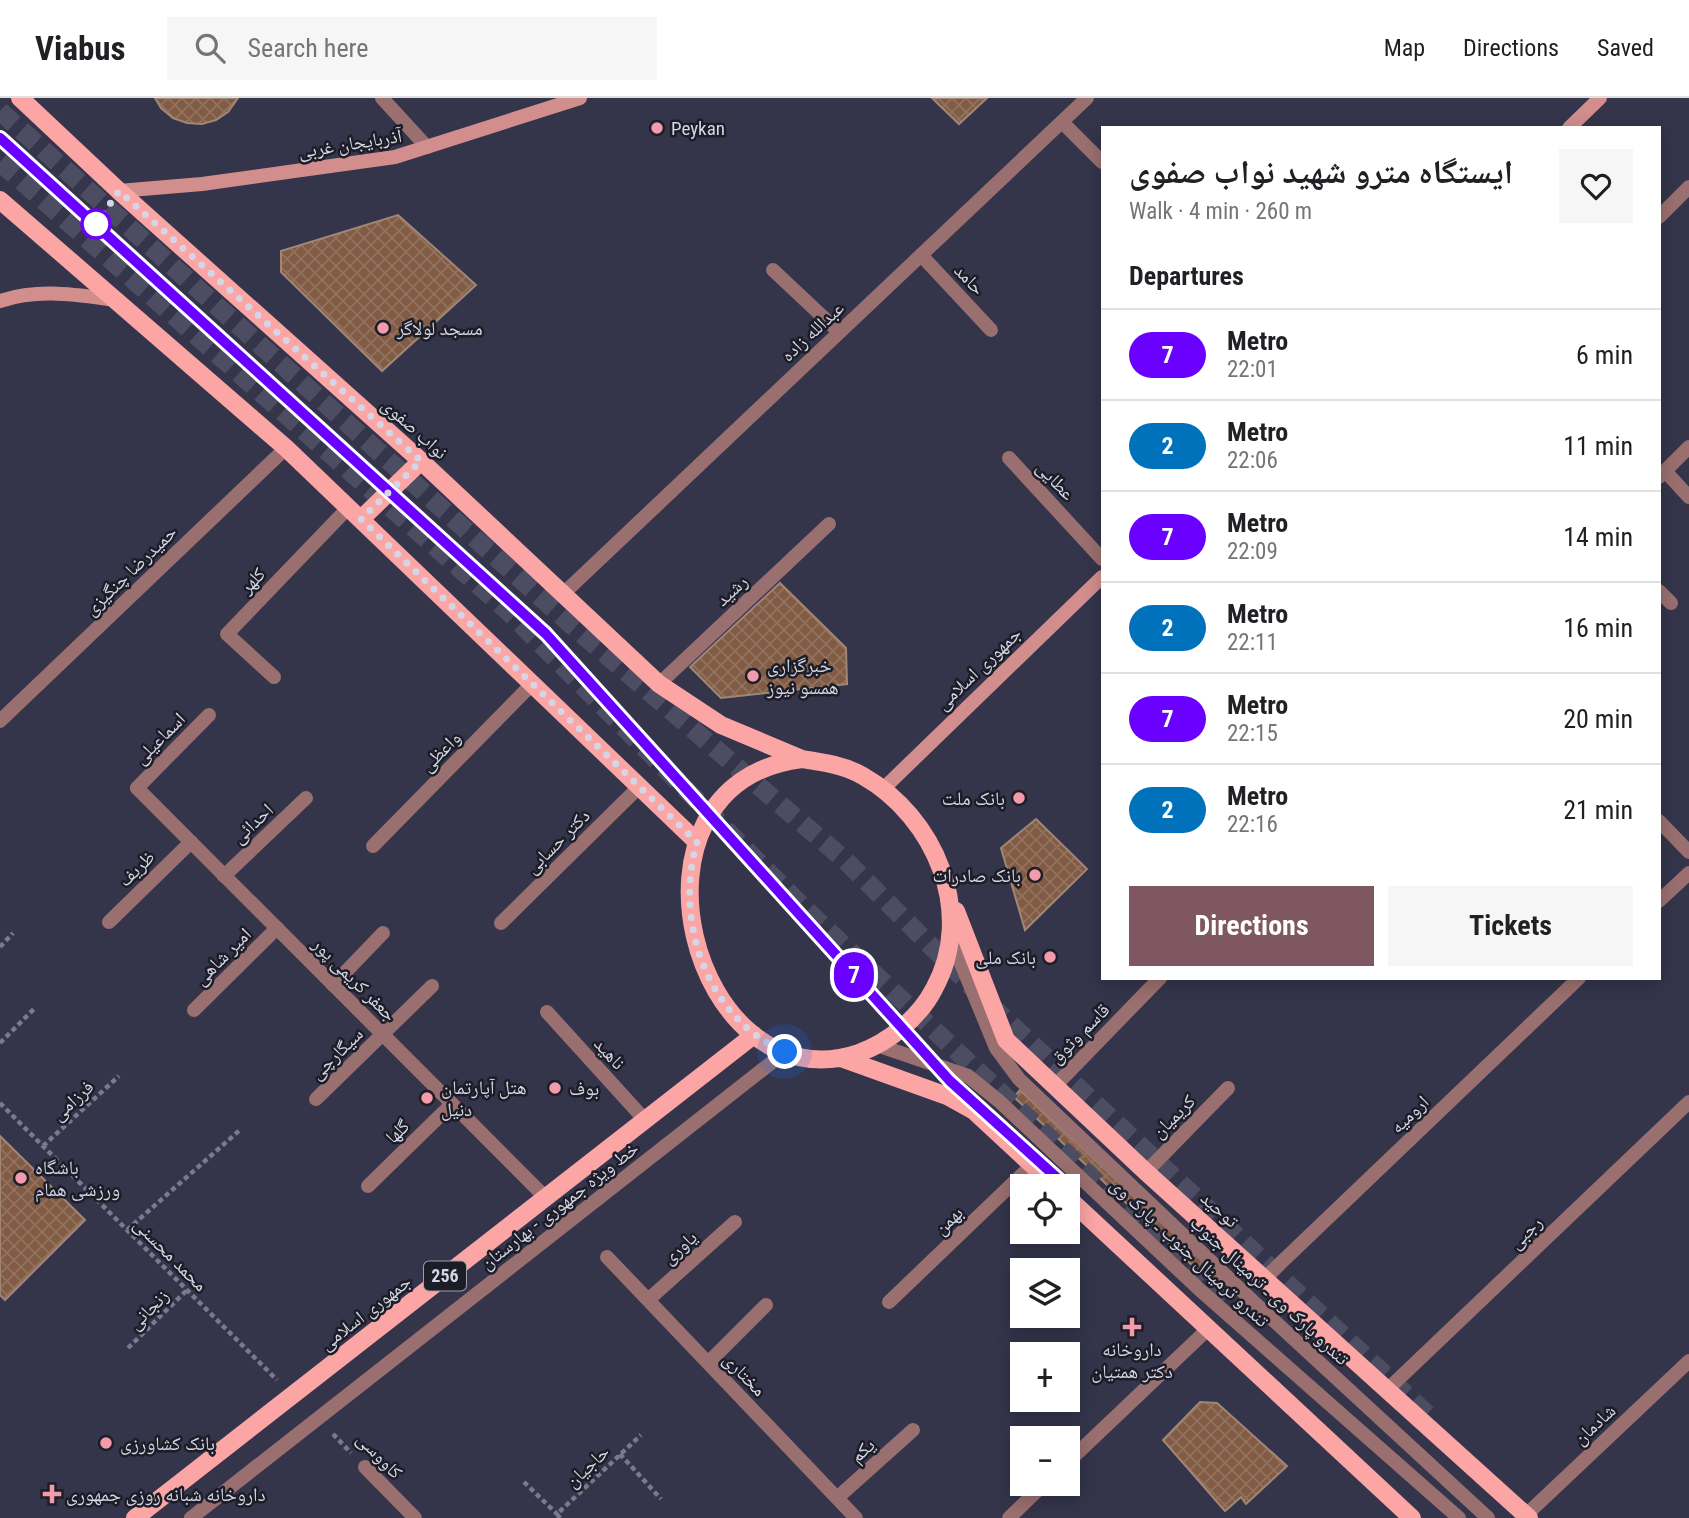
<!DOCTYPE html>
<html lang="en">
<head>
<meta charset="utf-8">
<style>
	body { margin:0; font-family:"Roboto Condensed","Noto Naskh Arabic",sans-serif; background:#f6f6f6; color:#202124; height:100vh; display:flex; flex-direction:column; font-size:26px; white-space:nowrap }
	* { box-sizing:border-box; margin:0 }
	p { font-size:23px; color:#757577 }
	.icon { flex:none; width:38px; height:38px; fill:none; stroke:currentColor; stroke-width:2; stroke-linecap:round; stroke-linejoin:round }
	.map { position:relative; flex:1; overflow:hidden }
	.panel { position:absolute; left:1101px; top:28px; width:560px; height:854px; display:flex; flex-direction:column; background:#fff; border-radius:0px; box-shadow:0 4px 18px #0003 }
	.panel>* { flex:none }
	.badge { padding:0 14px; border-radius:23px; font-size:24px; line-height:46px }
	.tools { position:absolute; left:1010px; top:1076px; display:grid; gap:14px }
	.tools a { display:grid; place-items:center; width:70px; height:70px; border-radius:0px; background:#fff; box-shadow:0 4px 18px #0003; font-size:35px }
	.you { position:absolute; width:35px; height:35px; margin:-18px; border:5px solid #fff; border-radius:50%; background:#1a73e8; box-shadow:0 0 0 10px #1a73e833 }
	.map>.badge { position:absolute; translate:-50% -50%; box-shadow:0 0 0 4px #fff }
	h2 { padding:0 28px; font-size:26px; line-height:63px }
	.round { display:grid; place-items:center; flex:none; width:74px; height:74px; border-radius:0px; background:#f6f6f6 }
	.overview { display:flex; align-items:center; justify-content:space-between; height:119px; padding:0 28px }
	h1 { font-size:33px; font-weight:700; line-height:52px }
	.primary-button { display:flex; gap:14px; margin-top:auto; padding:14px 28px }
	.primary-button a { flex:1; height:80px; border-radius:0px; background:#7f5761; color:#fff; font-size:28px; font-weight:700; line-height:80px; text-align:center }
	.primary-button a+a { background:#f6f6f6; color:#202124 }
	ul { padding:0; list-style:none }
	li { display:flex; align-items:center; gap:21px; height:91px; padding:0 28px; border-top:2px solid #e0e0e0 }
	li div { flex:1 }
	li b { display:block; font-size:26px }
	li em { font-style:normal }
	li .badge { min-width:77px; font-weight:700; text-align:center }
	header { display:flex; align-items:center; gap:42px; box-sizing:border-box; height:98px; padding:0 35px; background:#fff; border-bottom:2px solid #e0e0e0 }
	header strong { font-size:33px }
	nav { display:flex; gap:38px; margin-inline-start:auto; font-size:24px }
	.search { width:490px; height:63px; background:#f6f6f6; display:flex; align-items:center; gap:18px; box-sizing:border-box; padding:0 24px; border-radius:0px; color:#757577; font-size:26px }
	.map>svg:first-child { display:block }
	.building { fill:url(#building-cross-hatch); stroke:#a18676; stroke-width:2 }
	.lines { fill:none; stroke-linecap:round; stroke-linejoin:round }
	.trunk-tunnel { stroke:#4c4c62; stroke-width:19; stroke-dasharray:19 10; stroke-linecap:butt }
	.path { stroke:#7a7a8e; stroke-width:4.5; stroke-dasharray:5 3.5; stroke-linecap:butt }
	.service { stroke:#9a6f6f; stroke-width:14 }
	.minor { stroke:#9a6f6f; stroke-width:14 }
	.tertiary { stroke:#9a6f6f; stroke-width:14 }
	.secondary { stroke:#d18e8d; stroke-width:14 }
	.primary { stroke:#fba5a5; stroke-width:18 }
	.line-casing { stroke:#fff; stroke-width:16 }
	.line { stroke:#6a00ff; stroke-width:10 }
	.walk { stroke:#d5d6e5; stroke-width:7; stroke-dasharray:0 12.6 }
	.poi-dot { fill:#f39aab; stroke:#1d1d28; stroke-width:2.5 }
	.stop-dot { fill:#fff; stroke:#6a00ff; stroke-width:3.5 }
	.labels { text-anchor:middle; stroke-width:5; stroke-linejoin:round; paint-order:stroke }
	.shield { fill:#1d1d28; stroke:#9e9eac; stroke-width:2 }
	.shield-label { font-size:18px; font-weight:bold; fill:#d5d6e5 }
	.poi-label { font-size:19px; fill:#d5d6e5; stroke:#1d1d28; text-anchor:start }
	.street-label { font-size:19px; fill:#d5d6e5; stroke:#1d1d28 }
</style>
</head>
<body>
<header>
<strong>Viabus</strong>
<div class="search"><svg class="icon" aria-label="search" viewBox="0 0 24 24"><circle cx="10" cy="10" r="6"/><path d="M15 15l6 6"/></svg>Search here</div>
<nav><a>Map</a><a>Directions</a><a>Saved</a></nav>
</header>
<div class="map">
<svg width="1689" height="1420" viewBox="0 0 1689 1420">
	<defs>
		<pattern id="building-cross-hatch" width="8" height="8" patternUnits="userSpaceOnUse" patternTransform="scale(1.75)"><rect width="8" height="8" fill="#815b44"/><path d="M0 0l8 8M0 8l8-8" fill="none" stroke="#92725f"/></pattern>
	</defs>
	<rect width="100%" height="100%" fill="#34344b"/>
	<path class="building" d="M155,0h83l-10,14 -12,8 -14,4 -15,-1 -14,-5 -12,-10z
		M932,0h55l-28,26z
		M398,117l78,70 -94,86 -101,-99v-21z
		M780,485l66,65 1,36 -126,14 -31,-31z
		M1036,721l51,50 -62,61 -24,-82z
		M1020,992l201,188 -8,7 -199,-188z
		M0,1038l85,84 -80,80 -5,-5z
		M1200,1304l17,1 70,63 -41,38 -5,-7 -16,14 -62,-71z"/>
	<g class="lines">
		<path class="trunk-tunnel" d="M0,13l568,511 278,239 143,143 443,415
			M0,64l510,451 295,296 433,406"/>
		<path class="path" d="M0,849l13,-14
			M0,945l34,-34
			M0,1005l277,277
			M43,1048l76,-70
			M127,1132l114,-101
			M128,1250l59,-58
			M333,1336l18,19
			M620,1356l41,45
			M524,1384l33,32
			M560,1420l-3,-4 84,-79"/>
		<path class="service" d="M1062,24l40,40
			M921,157l70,75
			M773,172l66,62
			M1009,360l93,101
			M1665,373l24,26
			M1659,493l12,12
			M274,579l-47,-43 122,-127
			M137,690l72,-73
			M1659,723l30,31
			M373,748l160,-163
			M224,778l82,-78
			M109,824l82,-80
			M501,825l139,-137
			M951,841l45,109 23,31 238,226 231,213
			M333,887l50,-52
			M194,912l83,-82
			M547,914l98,108
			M877,947l91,31 31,25 201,189 259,228
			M316,1001l116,-113
			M1146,1074l82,-84
			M368,1088l84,-82
			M889,1204l143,-137
			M191,1420l594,-466"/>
		<path class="minor" d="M382,0l45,49
			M1659,119l30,-30
			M1659,379l30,-30
			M564,495l523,-495
			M659,586l170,-160
			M137,690l409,410
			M1055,988l105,-108
			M607,1159l249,261
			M648,1202l87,-78
			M708,1265l58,-58
			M1387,1292l302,-288
			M365,1369l50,51
			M837,1400l76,-68
			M1526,1417l163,-154"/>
		<path class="tertiary" d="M0,623l286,-273
			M1659,803l30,-28
			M1265,1180l314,-300
			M1068,1364l139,-132
			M1009,1420l35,-34"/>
		<path class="secondary" d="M1569,30l31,-30
			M119,93l83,-7 193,-27 185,-59
			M0,203c39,-13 77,-6 116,-1
			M883,691l219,-212"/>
		<path class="primary" d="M20,0l99,93 302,270 238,223 62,41 81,34
			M0,102l286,248 411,394
			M361,421l60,-58
			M802,661c20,3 42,6 61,17 72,41 113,137 71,213 -15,29 -45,53 -75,64 -167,56 -252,-270 -57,-294z
			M956,813l50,129 140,132 383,346
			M841,960l106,38 27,15 81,75
			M1068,1100l344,320
			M135,1420l619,-483"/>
	</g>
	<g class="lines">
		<g class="line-casing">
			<path id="line" d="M0,40l546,496 404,447 116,105"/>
		</g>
		<use href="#line" class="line"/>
		<path class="walk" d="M96,126l23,-33 302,270 -60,58 336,323c-23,78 9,176 88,210"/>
	</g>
	<g class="poi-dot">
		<circle cx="657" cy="30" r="7"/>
		<circle cx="383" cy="230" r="7"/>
		<circle cx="753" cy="578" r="7"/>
		<circle cx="1019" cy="700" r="7"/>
		<circle cx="1035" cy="777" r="7"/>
		<circle cx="1050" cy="859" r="7"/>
		<circle cx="555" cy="990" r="7"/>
		<circle cx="427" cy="1000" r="7"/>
		<circle cx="21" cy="1080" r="7"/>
		<path d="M1128.5 1218.5h7v7h7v7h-7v7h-7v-7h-7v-7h7z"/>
		<circle cx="106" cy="1345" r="7"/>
		<path d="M48.5 1385.5h7v7h7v7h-7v7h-7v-7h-7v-7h7z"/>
	</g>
	<circle class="stop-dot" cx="96" cy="126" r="14"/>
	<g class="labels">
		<rect class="shield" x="424" y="1163.5" width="42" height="29" rx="5"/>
		<g class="shield-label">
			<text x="445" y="1184">256</text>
		</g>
		<g class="poi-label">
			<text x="671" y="37">Peykan</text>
			<text x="397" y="237">مسجد لولاگر</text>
			<text x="767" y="574">خبرگزاری<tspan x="767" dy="22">همسو نیوز</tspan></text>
			<text x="1005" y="707" text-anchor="end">بانک ملت</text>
			<text x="1021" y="784" text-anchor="end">بانک صادرات</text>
			<text x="1036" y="866" text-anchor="end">بانک ملی</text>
			<text x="441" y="996">هتل آپارتمان<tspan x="441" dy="22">دنیل</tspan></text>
			<text x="569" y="997">بوف</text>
			<text x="35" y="1076">باشگاه<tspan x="35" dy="22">ورزشی همام</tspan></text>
			<text x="1132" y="1258" text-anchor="middle">داروخانه<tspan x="1132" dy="22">دکتر همتیان</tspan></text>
			<text x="120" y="1352">بانک کشاورزی</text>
			<text x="66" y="1403">داروخانه شبانه روزی جمهوری</text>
		</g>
		<g class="street-label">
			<text transform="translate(350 45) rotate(-9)" y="7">آذربایجان غربی</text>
			<text transform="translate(970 181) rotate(47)" y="7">حامد</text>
			<text transform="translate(812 233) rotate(-43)" y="7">عبدالله زاده</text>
			<text transform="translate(415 330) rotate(42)" y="7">نواب صفوی</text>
			<text transform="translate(1056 382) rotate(47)" y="7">عطایی</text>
			<text transform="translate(130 472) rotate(-44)" y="7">حمیدرضا چنگیزی</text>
			<text transform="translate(252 482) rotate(-46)" y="7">کلهر</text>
			<text transform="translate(731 492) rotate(-43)" y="7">رشید</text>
			<text transform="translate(978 570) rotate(-44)" y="7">جمهوری اسلامی</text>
			<text transform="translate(159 640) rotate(-45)" y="7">اسماعیلی</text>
			<text transform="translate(440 653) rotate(-45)" y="7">واعظی</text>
			<text transform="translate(252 725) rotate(-43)" y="7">احدائی</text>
			<text transform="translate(557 743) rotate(-45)" y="7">دکتر حسابی</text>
			<text transform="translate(136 770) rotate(-44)" y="7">ظریف</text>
			<text transform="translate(222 858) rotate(-45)" y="7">امیر شاهی</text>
			<text transform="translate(355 881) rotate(45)" y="7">جعفر کریمی پور</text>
			<text transform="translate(1079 935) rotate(-45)" y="7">قاسم وثوق</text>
			<text transform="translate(336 955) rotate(-44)" y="7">سیگارچی</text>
			<text transform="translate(610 955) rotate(48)" y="7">ناهید</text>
			<text transform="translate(72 1002) rotate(-42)" y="7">فرزامی</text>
			<text transform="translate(1409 1016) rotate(-44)" y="7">ارومیه</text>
			<text transform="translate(1173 1018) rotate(-45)" y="7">کریمیان</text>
			<text transform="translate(397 1033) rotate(-44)" y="7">گلها</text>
			<text transform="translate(559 1107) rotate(-38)" y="7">خط ویژه جمهوری - بهارستان</text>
			<text transform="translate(1220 1111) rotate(42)" y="7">توحید</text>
			<text transform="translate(948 1122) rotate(-44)" y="7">بهمن</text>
			<text transform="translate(1525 1134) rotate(-44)" y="7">رجبی</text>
			<text transform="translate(679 1149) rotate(-42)" y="7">یاوری</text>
			<text transform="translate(1190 1154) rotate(43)" y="7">تندرو ترمینال جنوب ـ پارک وی</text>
			<text transform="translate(171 1156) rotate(45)" y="7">محمد محسنی</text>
			<text transform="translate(1270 1192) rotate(43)" y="7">تندرو پارک وی ـ ترمینال جنوب</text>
			<text transform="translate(148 1211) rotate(-45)" y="7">زنجانی</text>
			<text transform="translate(365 1214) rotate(-38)" y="7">جمهوری اسلامی</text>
			<text transform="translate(745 1276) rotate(46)" y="7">مختاری</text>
			<text transform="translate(1594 1326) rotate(-43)" y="7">شادمان</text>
			<text transform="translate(862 1352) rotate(-42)" y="7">یکم</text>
			<text transform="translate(380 1357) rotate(46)" y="7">کاووسی</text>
			<text transform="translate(587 1368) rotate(-43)" y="7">حاجیان</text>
		</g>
	</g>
</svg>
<div class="tools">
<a><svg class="icon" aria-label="locate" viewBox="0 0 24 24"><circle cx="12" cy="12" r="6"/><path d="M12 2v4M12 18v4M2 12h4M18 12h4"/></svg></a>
<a><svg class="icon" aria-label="layers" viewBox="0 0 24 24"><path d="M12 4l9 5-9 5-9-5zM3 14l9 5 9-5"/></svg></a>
<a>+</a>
<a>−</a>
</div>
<div class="you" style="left:785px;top:954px"></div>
<b class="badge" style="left:854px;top:877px;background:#6a00ff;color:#fff">7</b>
<section class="panel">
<div class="overview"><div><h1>ایستگاه مترو شهید نواب صفوی</h1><p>Walk · 4 min · 260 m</p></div><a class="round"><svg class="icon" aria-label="heart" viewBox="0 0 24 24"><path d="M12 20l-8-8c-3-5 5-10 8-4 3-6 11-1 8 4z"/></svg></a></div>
<h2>Departures</h2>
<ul>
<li><span class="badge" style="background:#6a00ff;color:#fff">7</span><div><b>Metro</b><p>22:01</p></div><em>6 min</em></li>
<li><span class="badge" style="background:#0072bc;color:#fff">2</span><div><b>Metro</b><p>22:06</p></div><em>11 min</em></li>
<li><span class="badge" style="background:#6a00ff;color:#fff">7</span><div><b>Metro</b><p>22:09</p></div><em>14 min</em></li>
<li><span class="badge" style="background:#0072bc;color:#fff">2</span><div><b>Metro</b><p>22:11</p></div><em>16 min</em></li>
<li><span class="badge" style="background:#6a00ff;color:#fff">7</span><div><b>Metro</b><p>22:15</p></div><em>20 min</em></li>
<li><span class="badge" style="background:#0072bc;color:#fff">2</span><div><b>Metro</b><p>22:16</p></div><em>21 min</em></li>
</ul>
<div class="primary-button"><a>Directions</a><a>Tickets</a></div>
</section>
</div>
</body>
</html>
